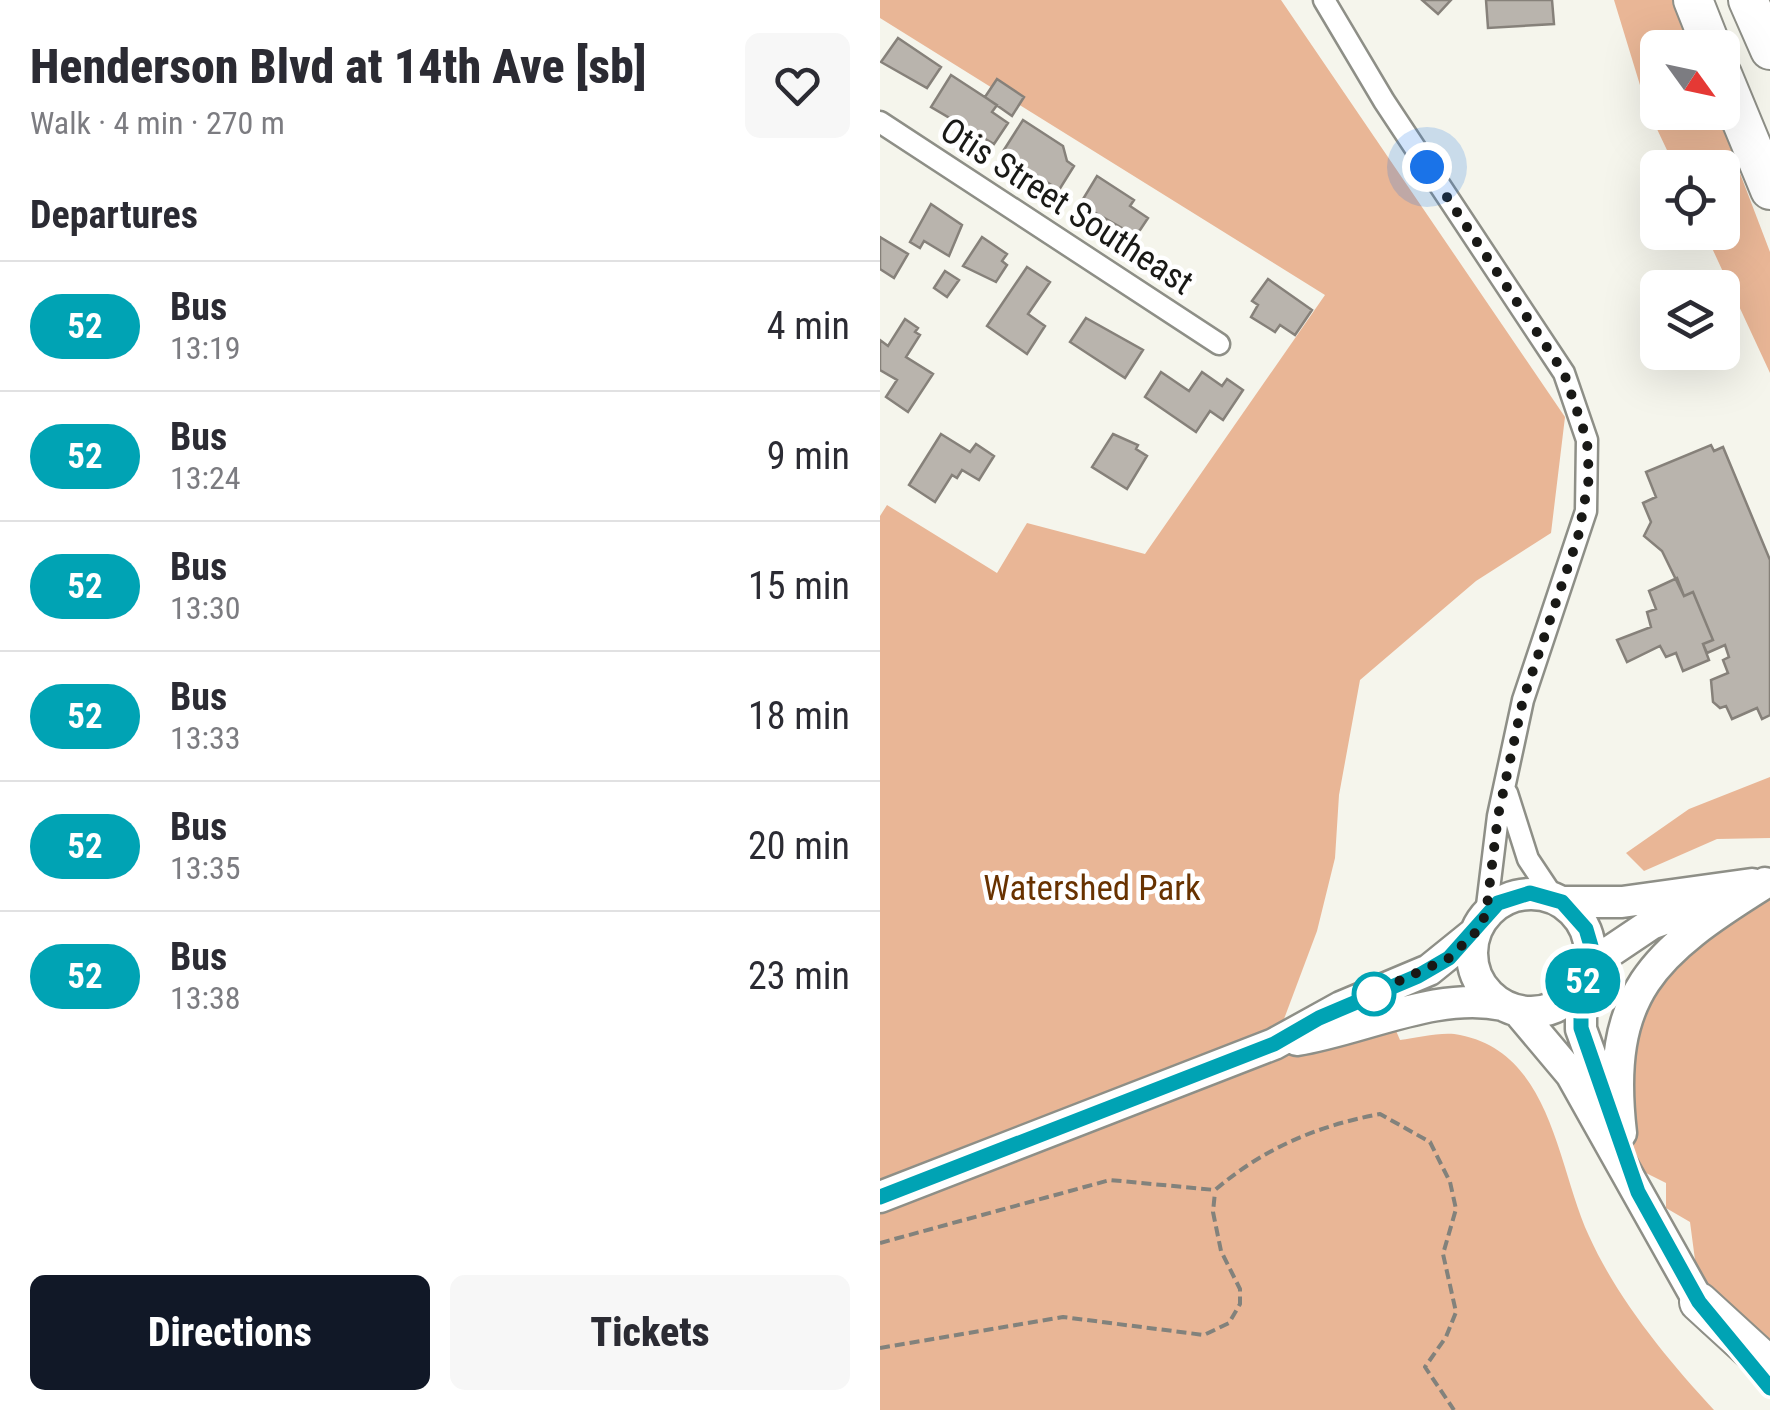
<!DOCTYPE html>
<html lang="en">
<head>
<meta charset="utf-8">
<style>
	body { margin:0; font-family:"Roboto Condensed",sans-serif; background:#f7f7f7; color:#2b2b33; height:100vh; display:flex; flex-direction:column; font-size:38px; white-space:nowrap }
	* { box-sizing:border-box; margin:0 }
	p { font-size:32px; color:#7c7c81 }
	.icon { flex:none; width:55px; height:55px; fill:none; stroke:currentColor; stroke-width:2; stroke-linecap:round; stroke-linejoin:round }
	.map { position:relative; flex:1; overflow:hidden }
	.drawer { display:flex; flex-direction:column; background:#fff; width:880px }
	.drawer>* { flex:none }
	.badge { padding:0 20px; border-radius:32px; font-size:35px; line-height:65px }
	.needle { width:65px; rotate:123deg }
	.controls { position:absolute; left:760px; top:30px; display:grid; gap:20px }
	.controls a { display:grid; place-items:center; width:100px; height:100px; border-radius:15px; background:#fff; box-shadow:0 10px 40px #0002; font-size:50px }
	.you { position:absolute; width:50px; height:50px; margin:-25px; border:8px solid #fff; border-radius:50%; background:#1a73e8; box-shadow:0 0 0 15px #1a73e833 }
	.map>.badge { position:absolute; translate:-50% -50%; box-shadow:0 0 0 5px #fff }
	h2 { padding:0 30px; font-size:38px; line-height:90px }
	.round { display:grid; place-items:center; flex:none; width:105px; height:105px; border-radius:15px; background:#f7f7f7 }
	.head { display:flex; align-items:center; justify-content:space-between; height:170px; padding:0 30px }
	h1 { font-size:48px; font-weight:800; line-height:75px }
	.cta { display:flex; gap:20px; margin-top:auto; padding:20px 30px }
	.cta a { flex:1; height:115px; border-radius:15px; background:#111827; color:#fff; font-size:40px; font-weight:800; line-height:115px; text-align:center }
	.cta a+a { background:#f7f7f7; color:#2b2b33 }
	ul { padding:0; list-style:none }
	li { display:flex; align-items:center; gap:30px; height:130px; padding:0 30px; border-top:2px solid #e1e1e2 }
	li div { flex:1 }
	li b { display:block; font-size:38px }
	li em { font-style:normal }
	li .badge { min-width:110px; font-weight:700; text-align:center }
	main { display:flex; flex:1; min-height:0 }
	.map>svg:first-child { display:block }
	.green { fill:#e9b696 }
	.building { fill:#b9b4ad; stroke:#86817a; stroke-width:2.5 }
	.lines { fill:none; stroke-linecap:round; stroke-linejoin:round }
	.minor-casing { stroke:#8e8f87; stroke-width:25 }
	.secondary-casing { stroke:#8e8f87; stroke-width:35 }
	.motorway-casing { stroke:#8e8f87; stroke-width:42 }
	.path { stroke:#82827c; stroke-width:4; stroke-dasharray:10 5; stroke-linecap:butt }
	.minor { stroke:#fff; stroke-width:20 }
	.secondary { stroke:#fff; stroke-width:30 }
	.motorway { stroke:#fff; stroke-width:38 }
	.line-casing { stroke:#fff; stroke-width:22 }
	.line { stroke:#00a3b4; stroke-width:15 }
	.walk { stroke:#191916; stroke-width:10; stroke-dasharray:0 18 }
	.stop-dot { fill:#fff; stroke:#00a3b4; stroke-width:5 }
	.labels { text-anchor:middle; stroke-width:9; stroke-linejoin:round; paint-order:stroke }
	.street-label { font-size:35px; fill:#191916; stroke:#fff }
	.park-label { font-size:35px; fill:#683200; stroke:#fff }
</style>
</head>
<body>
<main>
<section class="drawer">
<div class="head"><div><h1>Henderson Blvd at 14th Ave [sb]</h1><p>Walk · 4 min · 270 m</p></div><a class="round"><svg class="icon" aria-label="heart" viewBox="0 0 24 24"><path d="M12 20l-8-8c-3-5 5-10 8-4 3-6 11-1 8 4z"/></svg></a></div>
<h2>Departures</h2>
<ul>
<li><span class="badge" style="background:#00a3b4;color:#fff">52</span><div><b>Bus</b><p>13:19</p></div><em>4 min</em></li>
<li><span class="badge" style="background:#00a3b4;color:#fff">52</span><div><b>Bus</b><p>13:24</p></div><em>9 min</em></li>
<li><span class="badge" style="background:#00a3b4;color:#fff">52</span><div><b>Bus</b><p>13:30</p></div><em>15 min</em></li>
<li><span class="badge" style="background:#00a3b4;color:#fff">52</span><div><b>Bus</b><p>13:33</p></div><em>18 min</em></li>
<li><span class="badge" style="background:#00a3b4;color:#fff">52</span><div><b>Bus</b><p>13:35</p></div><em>20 min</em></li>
<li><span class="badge" style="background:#00a3b4;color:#fff">52</span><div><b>Bus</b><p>13:38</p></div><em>23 min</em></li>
</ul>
<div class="cta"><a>Directions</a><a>Tickets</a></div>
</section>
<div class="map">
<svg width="890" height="1410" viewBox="0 0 890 1410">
	<rect width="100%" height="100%" fill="#f5f5ec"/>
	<path class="green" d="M0,0h401l284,417 -14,116 -75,48 -116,99 -21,115 -4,63 -18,73 -42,112 116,-24 9,21c18,-2 43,-9 60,-5 92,18 97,131 129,201 29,64 78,123 125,174h-834v-894l7,-11 110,68 30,-50 118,31 180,-259 -445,-277z
		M734,0h61l17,47 -34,1v64l59,1 53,139v121l-65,-140 17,-1v-64l-47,-1 -28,-59z
		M890,777v61l-53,1 -73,32 -18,-18 63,-44z
		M890,896v454l-47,-42 -26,-33 -7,-53 -24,-14v-25l-26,-13 -8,-26 -5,-100 31,-92z"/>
	<path class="building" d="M542,0h29l-13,14z
		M606,0h66l2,24 -66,4z
		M18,38l43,29 -14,21 -46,-26z
		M71,75l46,30 -5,7 16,11 -14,21 -63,-37z
		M117,79l27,18 -12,19 -27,-19z
		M143,120l40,26 4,15 7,5 -15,24 -57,-37z
		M217,176l37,24 -4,6 18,12 -12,18 -56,-32z
		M51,204l31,21 -13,31 -25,-15 -4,7 -10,-6z
		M0,237l28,17 -14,24 -14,-9z
		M102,237l25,17 -5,7 5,4 -11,17 -33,-16z
		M147,267l23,15 -22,32 17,12 -18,28 -40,-28z
		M65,271l14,9 -12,17 -13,-9z
		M388,279l44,31 -17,25 -15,-10 -5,7 -24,-15 7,-12 -6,-4z
		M206,318l57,32 -18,28 -55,-36z
		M25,319l13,9 -3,4 5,3 -14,22 27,17 -25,38 -22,-15 11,-17 -17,-10v-30l8,6z
		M281,372l28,19 13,-19 20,14 5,-7 16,11 -20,30 -13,-9 -14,21 -51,-35z
		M61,434l29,18 6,-8 18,12 -15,24 -17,-10 -5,8 -5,-3 -17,27 -26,-17z
		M233,434l25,11 -2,4 11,7 -20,33 -35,-22z
		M831,445l3,6 9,-4 47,113v155l-8,4 -5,-11 -25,11 -6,-13 -6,2 -7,-6 -2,-22 17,-7 -5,-13 6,-3 -4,-12 -18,8 -4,-9 10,-4 -20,-48 -9,4 -22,-45 -18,-15 7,-14 -8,-19 13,-6 -10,-25z
		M797,578l7,18 9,-4 20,48 -10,4 6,16 -26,11 -7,-18 -10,4 -6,-11 -33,16 -10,-22 34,-13 -4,-15 9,-3 -7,-18z"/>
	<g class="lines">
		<g class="minor-casing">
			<path id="minor" d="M444,0l60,101 180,272 23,67 -1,71 -63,189 -25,116 -12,98
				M0,122l339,222
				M627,793l21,66 26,39"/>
		</g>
		<g class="secondary-casing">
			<path id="secondary" d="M592 953a59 59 0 1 1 118 0a59 59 0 1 1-118 0Z
				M682,902h60l130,-18
				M710,965l61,-41 59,-22
				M701,985v44l29,80
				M638,1011l53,63 128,228 15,18
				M417,1040c67,-11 140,-49 206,-35
				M741,1133c-16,-140 32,-180 144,-250
				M0,1197l394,-153 67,-37 88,-37 47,-38"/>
		</g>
		<g class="motorway-casing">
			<path id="motorway" d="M813,0l19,48
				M868,0l22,50
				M842,74l48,116
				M819,1302l71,65"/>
		</g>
		<path class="path" d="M0,1243l230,-63 105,10c49,-42 102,-64 165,-76l50,28 20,40 6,27 -13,45 13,58 -10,25 -21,30 29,43
			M0,1348l183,-31 141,18 25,-12 11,-19v-15l-19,-38 -8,-39 2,-20"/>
		<use href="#minor" class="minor"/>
		<use href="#secondary" class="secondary"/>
		<use href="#motorway" class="motorway"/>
	</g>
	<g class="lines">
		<g class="line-casing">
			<path id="line" d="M0,1197l394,-153 45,-26 99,-42 31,-18 49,-55 32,-10 32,9 24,27 5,17 -10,39v43l57,164 61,110 71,86"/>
		</g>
		<use href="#line" class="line"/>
		<path class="walk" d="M494,994l-12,4 87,-40 27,-26 10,-18 12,-98 25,-116 55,-163 11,-59 -2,-38 -23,-67 -137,-206"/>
	</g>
	<circle class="stop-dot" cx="494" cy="994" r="20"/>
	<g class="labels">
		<g class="street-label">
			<text transform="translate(187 206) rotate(33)" y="12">Otis Street Southeast</text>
		</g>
		<g class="park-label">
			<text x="212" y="900">Watershed Park</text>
		</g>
	</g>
</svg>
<div class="controls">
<a><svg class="needle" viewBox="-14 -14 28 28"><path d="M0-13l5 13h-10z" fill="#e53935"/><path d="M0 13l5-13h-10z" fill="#7c7c81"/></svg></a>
<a><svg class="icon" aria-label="locate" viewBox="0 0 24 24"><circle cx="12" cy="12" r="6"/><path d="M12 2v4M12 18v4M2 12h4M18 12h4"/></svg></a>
<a><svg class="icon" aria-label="layers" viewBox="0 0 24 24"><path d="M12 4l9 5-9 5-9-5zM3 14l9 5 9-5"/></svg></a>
</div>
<div class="you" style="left:547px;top:167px"></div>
<b class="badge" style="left:703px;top:981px;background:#00a3b4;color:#fff">52</b>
</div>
</main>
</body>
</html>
